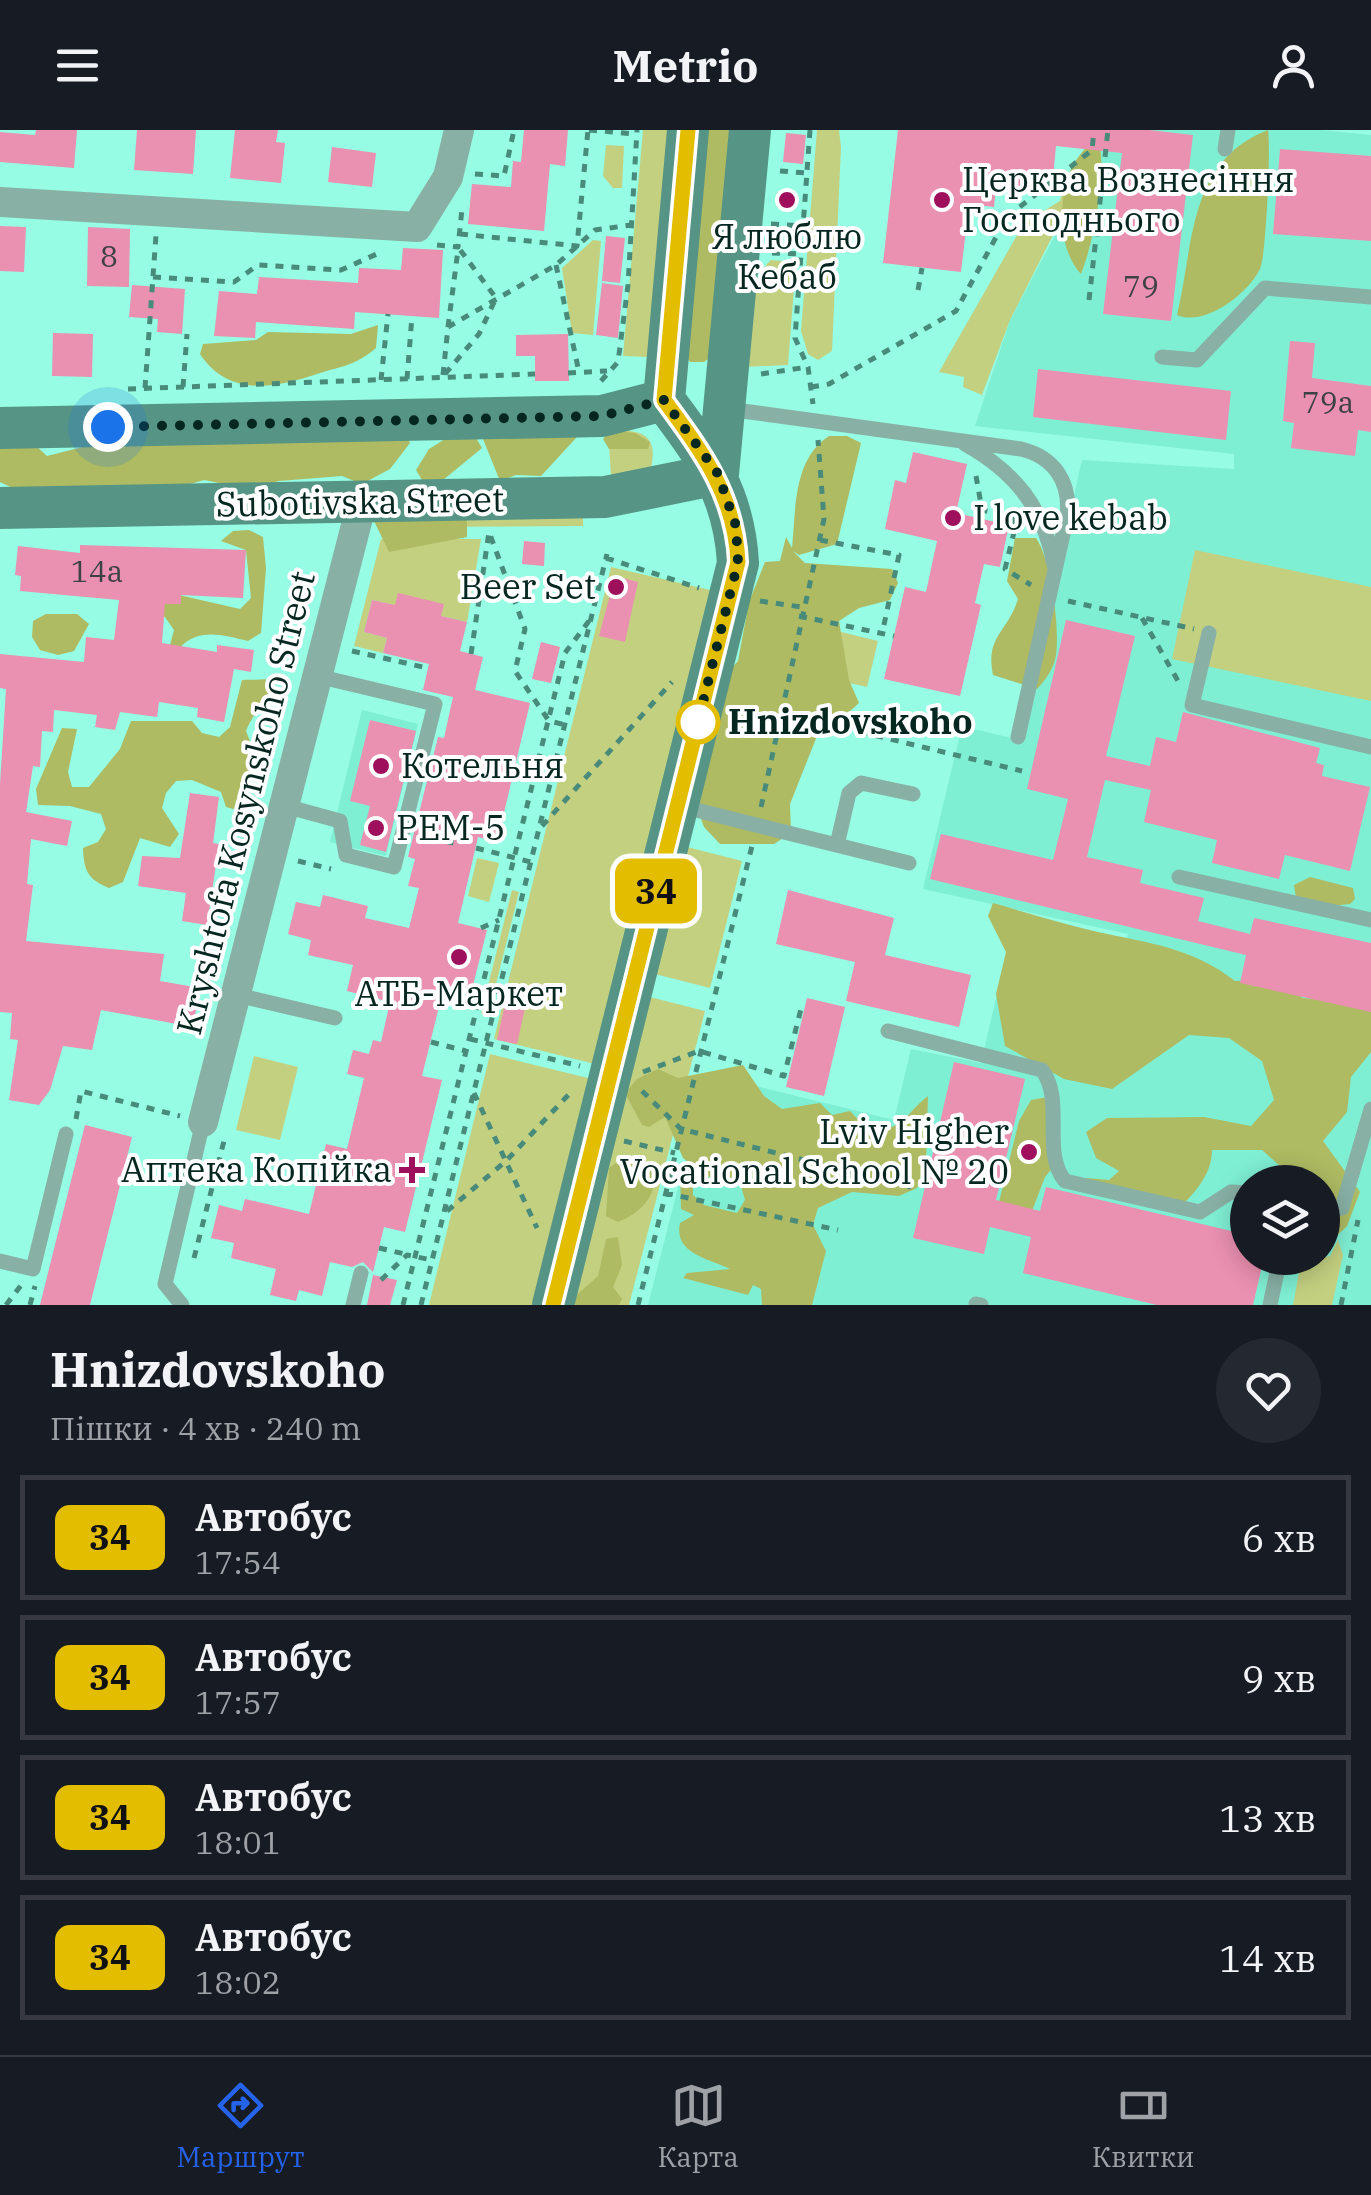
<!DOCTYPE html>
<html lang="uk">
<head>
<meta charset="utf-8">
<style>
	body { margin:0; font-family:"IBM Plex Serif",serif; background:#242831; color:#f1f3f6; height:100vh; display:flex; flex-direction:column; font-size:38px; white-space:nowrap }
	* { box-sizing:border-box; margin:0 }
	p { font-size:32px; color:#9ea1a6 }
	.icon { flex:none; width:55px; height:55px; fill:none; stroke:currentColor; stroke-width:2; stroke-linecap:round; stroke-linejoin:round }
	.map { position:relative; height:1175px; overflow:hidden }
	.side { display:flex; flex-direction:column; background:#171b24; flex:1 }
	.side>* { flex:none }
	.badge { padding:0 20px; border-radius:15px; font-size:35px; line-height:65px }
	.buttons { position:absolute; left:1230px; top:1035px; display:grid; gap:20px }
	.buttons a { display:grid; place-items:center; width:110px; height:110px; border-radius:50%; background:#171b24; box-shadow:0 5px 25px #0003; font-size:50px }
	.you { position:absolute; width:50px; height:50px; margin:-25px; border:8px solid #fff; border-radius:50%; background:#1a73e8; box-shadow:0 0 0 15px #1a73e833 }
	.map>.badge { position:absolute; translate:-50% -50%; box-shadow:0 0 0 5px #fff }
	.round { display:grid; place-items:center; flex:none; width:105px; height:105px; border-radius:52px; background:#242831 }
	.headline { display:flex; align-items:center; justify-content:space-between; height:170px; padding:0 50px }
	h1 { font-size:48px; font-weight:800; line-height:75px }
	ul { padding:0; list-style:none }
	li { display:flex; align-items:center; gap:30px; height:125px; margin:0 20px 15px; padding:0 30px; border:5px solid #363941; border-radius:0px }
	li div { flex:1 }
	li b { display:block; font-size:38px }
	li em { font-style:normal }
	li .badge { min-width:110px; font-weight:700; text-align:center }
	header { display:flex; justify-content:space-between; align-items:center; height:130px; padding:0 50px; background:#171b24; font-size:45px; font-weight:800 }
	.tab-bar { display:flex; justify-content:space-around; align-items:center; height:140px; border-top:2px solid #363941; background:#171b24; font-size:28px; color:#9ea1a6 }
	.tab-bar a { display:grid; justify-items:center; gap:5px }
	.tab-bar .selected { color:#2563eb }
	.map>svg:first-child { display:block }
	.built { fill:#7fefd4; fill-rule:evenodd }
	.green { fill:#c3d080 }
	.forest { fill:#aebb62 }
	.building { fill:#ea90b1 }
	.lines { fill:none; stroke-linecap:round; stroke-linejoin:round }
	.path { stroke:#498b7b; stroke-width:5; stroke-dasharray:8 8; stroke-linecap:butt }
	.lane { stroke:#88b0a5; stroke-width:15 }
	.street { stroke:#88b0a5; stroke-width:30 }
	.secondary { stroke:#569585; stroke-width:42 }
	.line-casing { stroke:#fff; stroke-width:22 }
	.line { stroke:#e3bd00; stroke-width:15 }
	.walk { stroke:#052720; stroke-width:10; stroke-dasharray:0 18 }
	.poi-dot { fill:#9e105b; stroke:#fff; stroke-width:4 }
	.stop-dot { fill:#fff; stroke:#e3bd00; stroke-width:5 }
	.labels { text-anchor:middle; stroke-width:8; stroke-linejoin:round; paint-order:stroke }
	.number-label { font-size:30px; fill:#3e4144 }
	.poi-label { font-size:35px; fill:#052720; stroke:#fff; text-anchor:start }
	.street-label { font-size:35px; fill:#052720; stroke:#fff }
	.stop-label { font-size:35px; font-weight:bold; fill:#052720; stroke:#fff; text-anchor:start }
</style>
</head>
<body>
<header><svg class="icon" aria-label="menu" viewBox="0 0 24 24"><path d="M4 6h16M4 12h16M4 18h16"/></svg>Metrio<svg class="icon" aria-label="person" viewBox="0 0 24 24"><circle cx="12" cy="8" r="4"/><path d="M4 21q1-7 8-7t8 7"/></svg></header>
<div class="map">
<svg width="1371" height="1175" viewBox="0 0 1371 1175">
	<rect width="100%" height="100%" fill="#96fce3"/>
	<path class="built" d="M1097,0h225l49,5v884l-250,-54 7,-31 -205,-45 39,-163 57,14 63,-280 152,9v-15l-259,-28 35,-106 69,-130z
		M362,580l56,14 -32,132 -56,-14z
		M1008,817l363,78v280h-723l59,-231 187,46 17,-71 70,14zM1248,1052h74v76h-74z"/>
	<path class="green" d="M643,0h29l-24,227 -25,-1z
		M817,0h22l2,17 -9,204 -14,9 -10,-6 -7,-23z
		M606,15l18,1 -2,42h-9l-10,-12z
		M1094,24l-84,166 -28,75 -19,-8 1,-10 -25,-5 85,-149 36,-22 8,-26z
		M593,110l8,1 -8,94 -21,-2 -10,-65z
		M771,130l25,2 -8,103 -45,2c3,-36 0,-80 28,-107z
		M608,300c31,0 51,2 43,38l-40,7z
		M583,380v16l-194,1z
		M381,409h100l-14,83 -95,-22 -8,32 23,6 -4,15 -29,-7z
		M1195,420l176,37v114l-199,-42z
		M611,437l99,23 -115,474 -101,-25z
		M825,498l53,13 -11,46 -52,-12z
		M683,716l59,15 -32,127 -59,-15z
		M477,728l22,5 -10,39 -21,-6z
		M512,760l7,2 -31,124 -7,-2z
		M642,865l63,16 -76,294h-66z
		M490,924l102,25 -55,226h-108z
		M254,926l44,11 -18,73 -44,-10z
		M1338,1110l5,15 -11,50h-39l8,-43 29,-6z"/>
	<path class="forest" d="M708,0h30l-19,221 -15,11h-14l-3,-5z
		M1268,0c3,17 -2,127 -8,139 -13,26 -56,58 -83,46 17,-71 11,-154 91,-185z
		M1097,4c12,33 -3,107 -16,140 -22,-23 -23,-70 -12,-100 5,-15 19,-28 28,-40z
		M378,195l-2,23c-20,17 -33,18 -56,25 -44,15 -91,25 -120,-19l3,-10 53,-4 12,-8 83,2z
		M573,298l3,10 -35,38 -25,-1 -16,6 -19,-47z
		M611,300l24,3 15,9 -2,7h-39l-6,-10z
		M406,304l4,9 -20,26 -28,15 -20,-8 -63,5 -29,8 -46,-9 -28,8 -151,6 -25,-12v-43l34,5 13,12 55,-14z
		M450,306l26,2 6,10 -39,32h-21l-6,-10 13,-21z
		M829,306h18l14,7 -24,101 -38,11 -6,-4 12,12 87,6 6,14 -8,17 -31,8 -20,13 10,59 10,23 -10,9 -34,14 2,10 -27,68 1,29 -17,11h-54l-16,-17 -6,-16 28,-137 12,-13 11,-59 16,-40 15,-1 6,-24 6,11c4,-39 1,-89 37,-112z
		M467,387v20l-78,15 -15,-31z
		M249,400l14,7 3,31 -5,65 -13,8c-26,-6 -51,-14 -70,9l-8,-5 4,-15 -9,-13 -30,-6 44,-16 61,14 11,-11 -5,-48 -25,-9 12,-10z
		M1015,408h21c15,21 24,90 20,117 -2,14 -10,24 -19,34l-44,-14c-8,-39 15,-43 25,-76l-11,-18z
		M46,484h31l12,10 -15,27 -16,4 -18,-5 -8,-13 1,-16z
		M276,549c-8,21 -23,33 -30,52l9,23 -14,57 -15,-4 -5,-15 -29,-12 -16,1 -10,12 -4,15 17,26 -9,13 -30,-9 -17,44 -14,6c-22,-9 -25,-18 -26,-40l15,-6 8,-13 -5,-15 -31,-8 -32,-1 -2,-16 26,-61 15,1 -9,43 4,15h17l31,-38 11,-28h61l10,12 17,4 11,-10 12,-47z
		M1310,747l43,11 2,11 -5,5 -19,2 -35,-8 -2,-13z
		M993,773c35,10 70,21 105,29 51,11 95,16 137,49l35,-1 33,18 45,4 23,-7v57l-20,25 -4,35 -24,29 37,51 -13,34 -24,23 -1,-67h-36l-6,-16 -18,-16h-50c0,25 -19,46 -37,61l-105,-28 17,-5 22,2 10,-9 -23,-13 -10,-26 21,-14 97,-1 47,9 23,-26 -12,-39 -33,-23 -40,-3 -77,54 -48,-10 -59,-33 -9,-52 10,-42 -18,-36z
		M743,935l21,31 18,13 38,-6 12,12 18,-4 15,16c42,5 34,-8 63,-31l-2,67 -9,25 -18,8 -47,-4 -34,16 -5,17 13,26 -14,54h-50l-1,-16 -8,-4 -5,10 -65,-17 4,-5 43,-4c-20,-10 -57,-15 -50,-46l14,-8 -13,-6 -1,-34 13,5v15l11,10 33,8 8,-13 -5,-17 -8,-5 -20,1 -29,-21 -18,-41 -16,10 -7,-2 -17,-32 12,-14 21,-10 20,9z
		M1048,967l11,63 -14,17 -16,42 -31,-13 21,-85 12,-21z
		M639,1026c31,23 9,55 -21,66l-12,-6 3,-48 12,-9z
		M618,1107l4,28 -9,22 9,12 -3,6h-43l-5,-5 27,-24 8,-37z"/>
	<path class="building" d="M36,0h41l-3,38 -74,-6v-30l35,3z
		M137,0h59l-3,44 -59,-4z
		M235,0h43l-2,12 9,1 -4,40 -51,-5z
		M524,0h44l-3,36 -15,-2 -6,67 -76,-7 4,-40 39,3 2,-26 8,1z
		M898,0h251l44,5 -22,186 -68,-7 19,-161 -66,-7 -3,31 -16,-2 -1,17 -40,-5 -2,20 -25,-3 -8,68 -78,-9z
		M786,3l20,2 -3,29 -20,-2z
		M332,17l44,6 -4,34 -44,-5z
		M1280,19l91,7v85l-98,-7z
		M0,96l26,1 -2,45 -24,-1z
		M88,97l42,2 -1,58 -42,-1z
		M606,106l19,2 -5,45 -18,-2z
		M403,118l40,2 -4,68 -84,-6 -1,17 -98,-7 -1,16 -41,-2 5,-45 38,3 2,-17 99,6 1,-15 42,2z
		M602,153l21,3 -5,52 -22,-3z
		M132,155l53,4 -3,45 -25,-2 1,-13 -29,-2z
		M53,203l40,1 -1,43 -40,-1z
		M568,204l1,47h-34v-25h-19v-21z
		M1290,211l25,2 -3,35 59,8v46l-13,-2 -3,26 -64,-8 3,-25 -11,-2z
		M1038,239l193,22 -5,49 -193,-23z
		M913,322l54,12 -11,49 53,12 -9,42 -16,-3 -9,39 6,2 -21,91 -76,-17 21,-92 21,5 11,-51 -52,-12 10,-49 11,3z
		M524,411l21,2 -1,23 -22,-2z
		M80,415l166,5 -3,48 -62,-3v9h-16l-3,39 55,9v-7l37,5 -3,22 -17,-3 -10,53 -27,-5 1,-9 -39,-6 -2,15 -37,-5 -5,18 -20,-3 2,-12 -43,-5 -1,22 -11,-1 -2,36 -7,-1 -7,46 46,9 -5,25 -36,-7 -4,45 6,1 -7,56 138,13 -4,27 40,7 -7,39 -92,-17 -9,40 -29,-4 -13,44 -11,15 -30,-5 9,-60 -8,-1 2,-26 -12,-1v-228l6,-95 -6,-1v-34l84,8 2,-25 28,3 5,-40 -99,-9 1,-15 -6,-1 3,-29 62,7z
		M615,446l23,6 -13,60 -26,-6z
		M398,463l46,11 -3,12 26,6 -7,29 23,6 -8,33 55,13 -33,139 -19,-5 -20,86 29,7 -16,63 -27,-7 -22,90 20,4 -37,152 -21,-5 -11,45 -10,-10 -11,5 -22,-5 -8,34 -23,-6 -3,11 -26,-6 6,-26 -45,-11 3,-15 -23,-5 8,-33 23,6 3,-12 64,15 17,-70 21,5 17,-71 -17,-4 6,-24 16,4 4,-14 8,2 9,-40 -43,-11 6,-26 -45,-10 3,-15 -23,-6 8,-32 24,5 3,-12 45,11 -3,12 44,10 10,-40 -11,-2 7,-27 -7,-2 30,-120 6,1 9,-41 -30,-7 6,-26 -46,-11 4,-15 -23,-6 8,-32 23,5z
		M1066,490l69,16 -29,120 44,10 6,-29 20,5 7,-30 137,36 -4,15 8,2 -2,11 48,11 -20,84 -65,-16 -6,24 -67,-16 5,-23 -73,-18 7,-32 -46,-10 -18,77 56,13 -3,13 64,15 -6,23 52,13 4,-16 117,25v69l-131,-29 6,-28 -316,-76 11,-45 112,26 15,-61 -41,-10z
		M541,512l19,5 -9,36 -19,-4z
		M370,590l46,11 -30,121 -26,-7 10,-39 -20,-5z
		M190,663l29,4 -6,46 6,1 -12,81 -25,-4 4,-28 -48,-7 4,-30 38,2z
		M788,760l106,28 -9,37 86,20 -12,52 -113,-26 9,-39 -79,-18z
		M507,865l20,4 -10,45 -20,-4z
		M807,868l38,9 -21,89 -38,-9z
		M954,932l71,17 -29,121 44,11 6,-24 202,48v23h16l-11,47h-96l-134,-32 8,-36 -41,-10 -6,27 -71,-16z
		M85,995l47,12 -42,168h-50z
		M373,1145l24,5 -7,25h-23z"/>
	<g class="lines">
		<path class="path" d="M589,0l47,4
			M810,0l-15,208 13,29 5,37
			M780,41l27,2
			M475,44l29,2 10,-46
			M771,94l32,2
			M460,104l117,12 11,-116
			M437,115l21,2 4,-38
			M772,123l29,1
			M556,135l23,107
			M153,147l81,5 24,-17 83,5 38,-17
			M918,160l4,-22
			M1089,170l19,-170
			M448,197l10,-77
			M568,243l39,-2
			M445,244l34,-40 17,-36 -38,-51
			M761,244l47,-7
			M443,245l5,-48 108,-62 39,-35 36,-5
			M407,249l5,-63
			M381,250l7,-66
			M601,251l17,-19 10,-77 9,-155
			M183,257l4,-53
			M811,257l18,-3 127,-73 51,-94 85,-67 2,-20
			M145,258l11,-153
			M128,259l407,-15
			M976,346l6,34 29,7 5,7 -11,45 26,16
			M820,410l79,15 -17,79
			M606,428l93,30
			M760,471l41,6
			M1068,471l126,28
			M799,486l95,20
			M1142,488l36,63
			M352,521l71,16v-5
			M471,524l18,-122 36,97 -10,42 34,50 17,4
			M782,583l240,58
			M761,677l63,-288 -6,-79
			M542,696l130,-144
			M430,708l28,6
			M476,718l55,14
			M298,731l33,8
			M481,798l18,-8
			M466,861l11,15
			M470,909l110,27
			M431,912l35,9
			M643,942l56,-21 85,25 18,-71
			M642,961l39,38 230,58
			M474,963l63,135
			M76,989l5,-28 99,25
			M624,1011l51,12
			M665,1063l173,37
			M447,1081l59,-50 66,-70
			M379,1118l26,6
			M194,1128l31,-121
			M381,1150l26,-25 25,5
			M6,1175l16,-21
			M30,1175l5,-19
			M403,1175l162,-652 24,-32
			M421,1175l186,-751
			M638,1175l115,-463
			M1341,1175l17,-85"/>
		<path class="lane" d="M1225,19l3,-19
			M1162,227l35,3 68,-72 106,9
			M728,279l293,40c33,8 50,33 46,67l-49,221
			M965,314c50,28 79,64 89,121
			M1209,503l-17,72 179,42
			M285,676l55,15 6,34 48,12 41,-163 -118,-28
			M680,676l229,57
			M837,715l12,-52 12,-10 52,11
			M1179,747l192,43
			M237,865l98,23
			M888,901l154,39c23,30 -1,82 23,111l135,31 31,-20 17,1
			M1322,1081l20,-3 29,-99
			M0,1131l33,8 33,-135
			M976,1174l5,1
			M182,1175l-17,-21 38,-162
			M353,1175l8,-32
			M1270,1175l10,-47"/>
		<path class="street" d="M0,72l417,25 31,-50 11,-47
			M203,992l159,-620"/>
		<path class="secondary" d="M0,298l602,-12 62,-16
			M718,344l32,-344
			M0,378l605,-11 113,-23
			M553,1175l185,-742c-4,-71 -33,-108 -74,-163l24,-270"/>
	</g>
	<g class="lines">
		<g class="line-casing">
			<path id="line" d="M553,1175l185,-743c-3,-66 -35,-109 -74,-162l24,-270"/>
		</g>
		<use href="#line" class="line"/>
		<path class="walk" d="M108,297l494,-11 62,-16 54,74 18,52 2,36 -40,160"/>
	</g>
	<g class="poi-dot">
		<circle cx="787" cy="70" r="10"/>
		<circle cx="942" cy="70" r="10"/>
		<circle cx="953" cy="388" r="10"/>
		<circle cx="616" cy="457" r="10"/>
		<circle cx="381" cy="636" r="10"/>
		<circle cx="376" cy="698" r="10"/>
		<circle cx="459" cy="827" r="10"/>
		<circle cx="1029" cy="1022" r="10"/>
		<path d="M407 1025h10v10h10v10h-10v10h-10v-10h-10v-10h10z"/>
	</g>
	<circle class="stop-dot" cx="698" cy="592" r="20"/>
	<g class="labels">
		<g class="number-label">
			<text x="109" y="137">8</text>
			<text x="1141" y="167">79</text>
			<text x="1328" y="283">79а</text>
			<text x="97" y="452">14а</text>
		</g>
		<g class="poi-label">
			<text x="962" y="62">Церква Вознесіння<tspan x="962" dy="40">Господнього</tspan></text>
			<text x="787" y="119" text-anchor="middle">Я люблю<tspan x="787" dy="40">Кебаб</tspan></text>
			<text x="973" y="400">I love kebab</text>
			<text x="596" y="469" text-anchor="end">Beer Set</text>
			<text x="401" y="648">Котельня</text>
			<text x="396" y="710">РЕМ-5</text>
			<text x="459" y="876" text-anchor="middle">АТБ-Маркет</text>
			<text x="1009" y="1014" text-anchor="end">Lviv Higher<tspan x="1009" dy="40">Vocational School № 20</tspan></text>
			<text x="392" y="1052" text-anchor="end">Аптека Копійка</text>
		</g>
		<g class="street-label">
			<text transform="translate(360 372) rotate(-1)" y="12">Subotivska Street</text>
			<text transform="translate(246 673) rotate(-76)" y="12">Kryshtofa Kosynskoho Street</text>
		</g>
		<g class="stop-label">
			<text x="728" y="604">Hnizdovskoho</text>
		</g>
	</g>
</svg>
<div class="buttons">
<a><svg class="icon" aria-label="layers" viewBox="0 0 24 24"><path d="M12 4l9 5-9 5-9-5zM3 14l9 5 9-5"/></svg></a>
</div>
<div class="you" style="left:108px;top:297px"></div>
<b class="badge" style="left:656px;top:761px;background:#e3bd00;color:#111">34</b>
</div>
<section class="side">
<div class="headline"><div><h1>Hnizdovskoho</h1><p>Пішки · 4 хв · 240 m</p></div><a class="round"><svg class="icon" aria-label="heart" viewBox="0 0 24 24"><path d="M12 20l-8-8c-3-5 5-10 8-4 3-6 11-1 8 4z"/></svg></a></div>
<ul>
<li><span class="badge" style="background:#e3bd00;color:#111">34</span><div><b>Автобус</b><p>17:54</p></div><em>6 хв</em></li>
<li><span class="badge" style="background:#e3bd00;color:#111">34</span><div><b>Автобус</b><p>17:57</p></div><em>9 хв</em></li>
<li><span class="badge" style="background:#e3bd00;color:#111">34</span><div><b>Автобус</b><p>18:01</p></div><em>13 хв</em></li>
<li><span class="badge" style="background:#e3bd00;color:#111">34</span><div><b>Автобус</b><p>18:02</p></div><em>14 хв</em></li>
</ul>
</section>
<nav class="tab-bar">
<a class="selected"><svg class="icon" aria-label="directions" viewBox="0 0 24 24"><path d="M12 3l9 9-9 9-9-9zM9 14v-3h6M13 9l2 2-2 2"/></svg>Маршрут</a>
<a><svg class="icon" aria-label="map" viewBox="0 0 24 24"><path d="M3 6l6-2 6 2 6-2v14l-6 2-6-2-6 2zM9 4v14M15 6v14"/></svg>Карта</a>
<a><svg class="icon" aria-label="tickets" viewBox="0 0 24 24"><path d="M3 7h18v10H3zM15 7v10"/></svg>Квитки</a>
</nav>
</body>
</html>
